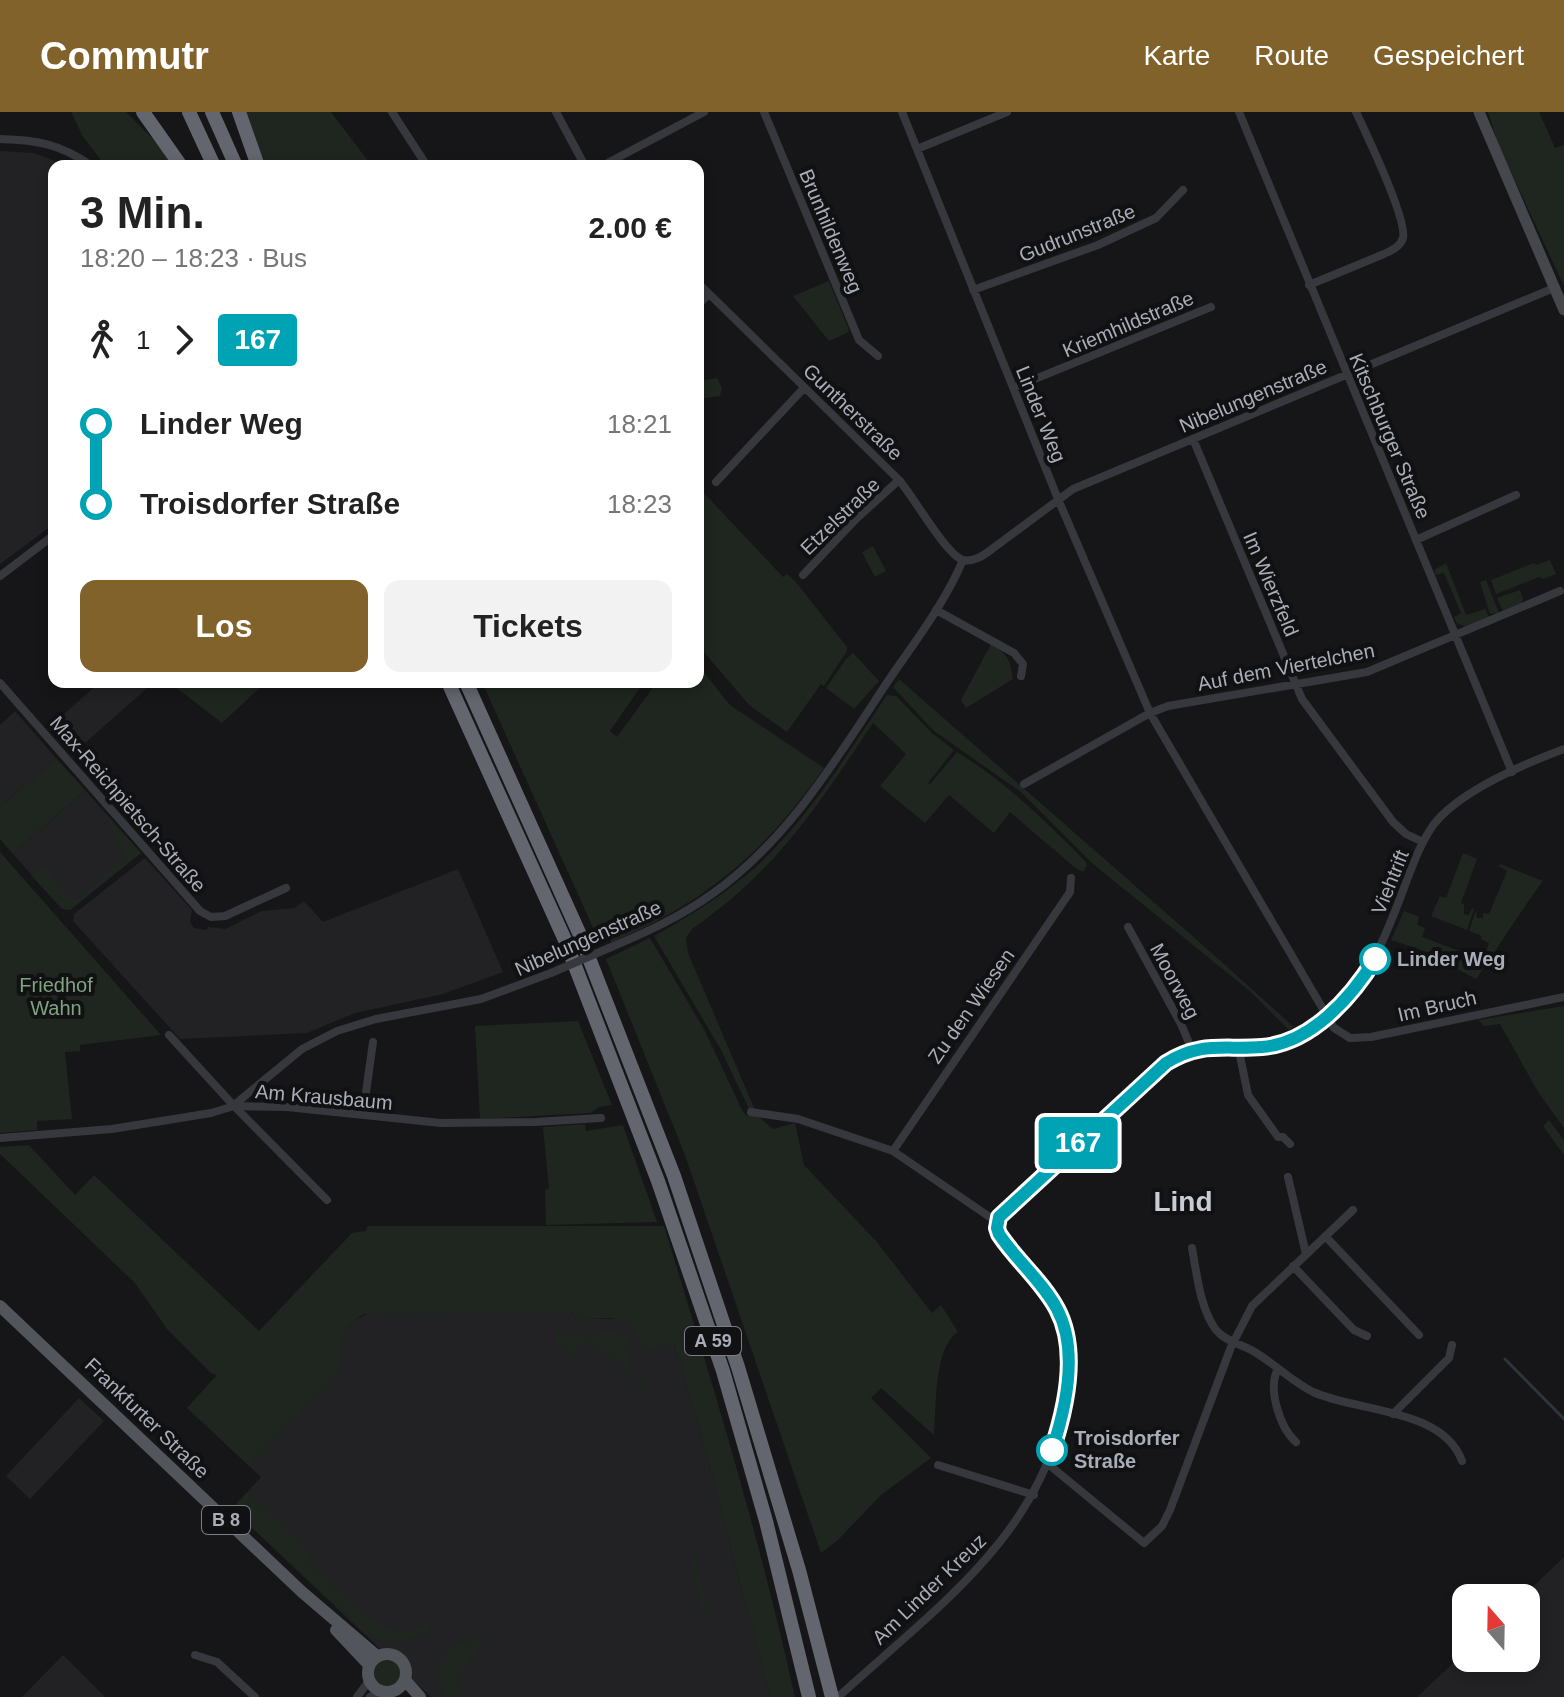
<!DOCTYPE html>
<html lang="de">
<head>
<meta charset="utf-8">
<style>
	body { margin:0; font-family:Helvetica,sans-serif; background:#f2f2f2; color:#222; height:100vh; display:flex; flex-direction:column; font-size:30px; white-space:nowrap }
	* { box-sizing:border-box; margin:0 }
	p { font-size:26px; color:#767676 }
	.icon { flex:none; width:44px; height:44px; fill:none; stroke:currentColor; stroke-width:2; stroke-linecap:round; stroke-linejoin:round }
	.map { position:relative; flex:1; overflow:hidden }
	.side { position:absolute; left:48px; top:48px; width:656px; height:528px; display:flex; flex-direction:column; background:#fff; border-radius:16px; box-shadow:0 4px 12px #0003 }
	.side>* { flex:none }
	.badge { padding:0 16px; border-radius:6px; font-size:28px; line-height:52px }
	.needle { width:52px; rotate:340deg }
	.tools { position:absolute; left:1452px; top:1472px; display:grid; gap:16px }
	.tools a { display:grid; place-items:center; width:88px; height:88px; border-radius:16px; background:#fff; box-shadow:0 4px 12px #0003; font-size:40px }
	.map>.badge { position:absolute; translate:-50% -50%; box-shadow:0 0 0 4px #fff }
	.legs { display:flex; align-items:center; gap:12px; height:88px; padding:0 32px; font-size:26px }
	.legs p { margin-inline-start:auto }
	.overview { display:flex; align-items:center; justify-content:space-between; height:136px; padding:0 32px }
	h1 { font-size:44px; font-weight:700; line-height:60px }
	.action { display:flex; gap:16px; margin-top:auto; padding:16px 32px }
	.action a { flex:1; height:92px; border-radius:16px; background:#80622a; color:#fff; font-size:32px; font-weight:700; line-height:92px; text-align:center }
	.action a+a { background:#f2f2f2; color:#222 }
	ul { padding:0 32px; list-style:none }
	li { display:flex; align-items:center; gap:28px; height:80px; font-size:30px }
	li i { display:grid; place-items:center; width:12px; height:100%; margin:0 10px; background:currentColor }
	li i::after { content:''; width:20px; height:20px; margin:-10px; border:6px solid; border-radius:50%; background:#fff }
	li p { margin-inline-start:auto }
	li:first-child i { background:linear-gradient(#0000 50%,currentColor 0) }
	li:last-child i { background:linear-gradient(currentColor 50%,#0000 0) }
	header { display:flex; align-items:center; gap:48px; box-sizing:border-box; height:112px; padding:0 40px; background:#80622a; color:#fff }
	header strong { font-size:38px }
	nav { display:flex; gap:44px; margin-inline-start:auto; font-size:28px }
	.map>svg:first-child { display:block }
	.built { fill:#222225 }
	.green { fill:#1e261f }
	.lines { fill:none; stroke-linecap:round; stroke-linejoin:round }
	.stream { stroke:#2c353c; stroke-width:3 }
	.street { stroke:#37383d; stroke-width:8 }
	.secondary { stroke:#45474d; stroke-width:11 }
	.primary { stroke:#53555c; stroke-width:12 }
	.highway { stroke:#63666e; stroke-width:14 }
	.street-bridge { stroke:#37383d; stroke-width:8 }
	.line-1-casing { stroke:#fff; stroke-width:18 }
	.line-1 { stroke:#00a3b4; stroke-width:12 }
	.stop-1-dot { fill:#fff; stroke:#00a3b4; stroke-width:4 }
	.labels { text-anchor:middle; stroke-width:8; stroke-linejoin:round; paint-order:stroke }
	.shield { fill:#111113; stroke:#7b7e86; stroke-width:2 }
	.shield-label { font-size:18px; font-weight:bold; fill:#a8adb8 }
	.street-label { font-size:20px; fill:#a8adb8; stroke:#111113 }
	.stop-label { font-size:20px; font-weight:bold; fill:#a8adb8; stroke:#111113; text-anchor:start }
	.park-label { font-size:20px; fill:#7fa381; stroke:#111113 }
	.district-label { font-size:28px; font-weight:bold; fill:#c9ccd4; stroke:#111113 }
</style>
</head>
<body>
<header>
<strong>Commutr</strong>
<nav><a>Karte</a><a>Route</a><a>Gespeichert</a></nav>
</header>
<div class="map">
<svg width="1564" height="1585" viewBox="0 0 1564 1585">
	<rect width="100%" height="100%" fill="#161618"/>
	<path class="built" d="M0,39l34,2 34,13h-14v358l-54,40z
		M100,570h54l-78,69 -24,-26z
		M15,599l41,47 -56,49v-82z
		M85,678l56,63 -71,57 -8,-1 -49,-55z
		M145,746l47,52 -2,12 4,6 12,2 2,-3 17,2 37,-18 33,-3 9,-7 19,21 135,-53 45,103 -60,22 -88,19 -48,20 -127,6 -107,-118 1,-7z
		M399,1200h172l6,7h42l55,25 27,90 69,263h-339l-199,-188 29,-32 -11,-10 92,-101 -2,-20 3,-11 10,-14 16,-8z
		M79,1286l25,23 -74,78 -24,-23z
		M1564,1445v140h-147l49,-46v7h60v-60h-5z
		M63,1543l42,42h-83z"/>
	<path class="green" d="M71,0h55l30,30 16,24h-67l-23,-31z
		M246,0h85l41,54h-107z
		M1488,0h51l16,36 9,-3v141l-66,-142z
		M829,169l20,49 -2,3 -18,8 -36,-45z
		M698,264l8,4 11,-2 5,10 -2,8 -22,3z
		M704,381l79,84 4,-3 8,7 52,66v4l-23,35 -3,-2 -34,48 -38,-27 -51,-60v-150z
		M873,434l13,25 -11,6 -13,-25z
		M1550,448l6,14 -13,5 -4,-2 -43,17 -5,-14 43,-17 2,2z
		M1446,451l20,52 19,-6 4,8 -23,10 -9,-4 -3,-6 7,-4 -17,-40 -8,2 -2,-5z
		M1486,468l13,33 -9,1 -10,-32z
		M1520,478l3,9 -1,4 -19,8 -6,-13z
		M991,532c16,9 20,17 22,35l-47,29 -5,-8z
		M853,541l26,28 -25,28 -28,-21 20,-29z
		M698,553l32,40 94,63c-60,85 -117,133 -213,175l-1,-3 -10,3 -118,-261h162l-34,49 7,6 40,-55h41z
		M899,567l306,268 89,80 -5,3 -38,-38 -158,-128 -72,-72 -87,-61 -41,-44z
		M169,570h97l-44,41z
		M887,583l9,1 36,37 22,17 -26,33 2,1 27,-32c49,30 89,69 129,110l1,4 -4,6 -10,-6 -63,-54 -16,21 -45,-38 -24,28 -45,-37 26,-32 -33,-31c-57,85 -95,146 -181,206l-6,9 2,15 67,157 -6,-1 -28,-59 -67,-114c36,-20 71,-42 102,-69 53,-49 91,-113 131,-172z
		M56,646l29,32 -72,64 -13,-15v-32z
		M110,707l31,34 -71,57 -8,-1 -31,-34 12,-10 28,34 4,1 51,-44 -3,-7 -11,-11 5,-3 -11,-13z
		M0,740l161,183 -81,10v6l-15,1 7,67 -35,2v9l-37,3z
		M1463,741l14,6 -16,44 3,2v9l5,1 3,-7 2,1 -7,21 -36,-14 9,-20 6,2z
		M1500,752l43,17c-24,32 -44,65 -67,98l-57,-30 -28,-9 13,-29 15,6 -2,8 8,3 -3,9 61,23 6,-17 -8,-4 1,-3 -13,-5 7,-21 1,8h6v-5l6,1 18,-43 -8,-5z
		M650,826l55,93 37,79 5,6h11l15,13 22,-6 9,42 72,76 56,72 9,-8 17,27c-25,16 -21,76 -24,103l-53,-47 -10,10 60,60 -50,37 -43,45 -17,13 -136,-398 -79,-196z
		M1564,894v122l-26,-36 -38,-68 -16,2 -6,-6z
		M578,909l34,84 -13,2 -9,6 -110,6 -5,-93z
		M1549,1008l15,20v15l-21,-29z
		M585,1012l1,7 37,-6 34,97 -111,3 -1,-35 4,-2 -6,-61z
		M29,1033l46,50 19,-20 165,156 93,-98 14,-2 2,-5h296c48,156 96,312 131,471h-25l-69,-263 -27,-90 -30,6c-17,-40 -27,-31 -67,-31l-6,-7 -206,2c-23,11 -25,29 -23,52l-6,10 -86,91 -63,-59 30,-33 -6,-2 -44,-44 -32,-46 -135,-129v-7z
		M560,1217h7v7h32v-7l27,6 7,14 -6,3 8,26 7,-1 4,15 -55,-52 -18,17 -18,-14v-9z
		M247,1380l62,59 -1,9c22,20 64,69 94,72 10,1 20,-6 29,-10l-3,9c-17,9 -41,16 -58,5l-138,-127z
		M694,1444l15,57 -6,1 -13,-57z
		M486,1526v10l-7,-2 -10,18 -15,16 11,17h-20c-21,-39 5,-55 41,-59z
		M371 1561a16 16 0 1 1 32 0a16 16 0 1 1-32 0Z"/>
	<g class="lines">
		<path class="stream" d="M1505,1247l59,60"/>
		<path class="street" d="M392,0l35,54
			M556,0l29,54
			M764,0l95,228 19,16
			M902,0l156,387 92,214 184,315 16,10 21,-1 193,-40
			M1239,0l273,660
			M0,27c38,1 60,5 92,27
			M917,37l90,-37
			M602,54l102,-54
			M698,171l201,197c14,16 48,76 64,80 11,2 20,-4 29,-11l81,-60 481,-201
			M1309,173l75,-31c8,-4 16,-7 19,-16 4,-19 -37,-105 -47,-126
			M973,178l125,-45 58,-27 27,-28
			M698,193l11,-11
			M1013,276l198,-81
			M1193,327l109,260 91,123 13,12 17,8
			M716,370l88,-94
			M1416,428l100,-45
			M803,463l53,-56 43,-39
			M0,464l54,-41
			M936,498l78,43 9,11 -2,12
			M0,571l200,228 11,6 14,-1 61,-28
			M1024,672l126,-71 18,-7 199,-34 193,-81
			M1128,815l53,97 11,26
			M609,836c36,-15 71,-31 103,-54 75,-53 124,-134 174,-210 27,-40 58,-79 77,-124
			M169,923l65,71 93,94
			M1238,934l10,49 30,42h5l7,7
			M234,993l68,-56 35,-18 39,-12 105,-20 70,-26
			M751,1000l47,7 95,32 104,71v6l6,12c20,26 50,51 60,84 7,23 5,49 2,73 -18,135 -133,214 -227,300
			M363,1002l10,-72
			M0,1026l112,-9 99,-16 23,-7 53,1 154,16 94,-1 66,-4
			M893,1039l177,-259 1,-14
			M1288,1065l18,77
			M997,1110l10,-15 159,-144c42,-26 64,-9 106,-17 21,-4 41,-18 58,-32 40,-36 57,-80 75,-129 8,-21 16,-43 29,-61 27,-34 90,-60 130,-75
			M1326,1125l93,98
			M1192,1136c5,27 8,60 24,82 9,11 25,14 37,21 21,12 38,30 60,41 44,20 130,16 149,69
			M1293,1154l61,64 13,6
			M1278,1257c-11,19 2,59 18,73
			M1393,1302l56,-56 3,-13
			M1048,1352l96,79 18,-17 8,-16 61,-163 21,-41 101,-96
			M938,1353l96,30
			M195,1543l22,7 38,35
			M357,1585l12,-16
			M370,1585l10,-6"/>
		<path class="secondary" d="M1479,0l85,198"/>
		<path class="primary" d="M0,1194l302,286 75,64
			M336,1518l33,35
			M368 1561a19 19 0 1 1 38 0a19 19 0 1 1-38 0Z
			M405,1568l15,17"/>
		<path class="highway" d="M143,0l38,54
			M189,0l25,54
			M212,0l24,54
			M239,0l19,54
			M448,570l117,258 93,241 65,190 43,150 43,176
			M466,570l114,253 94,241 64,191 61,203 33,127"/>
		<path class="street-bridge" d="M551,861l58,-25"/>
	</g>
	<g class="lines">
		<g class="line-1-casing">
			<path id="line-1" d="M1052,1338c14,-42 27,-100 5,-141 -15,-28 -41,-49 -58,-75l-2,-6 2,-11 167,-154c35,-22 58,-13 96,-16 49,-4 89,-49 113,-88"/>
		</g>
		<use href="#line-1" class="line-1"/>
	</g>
	<g class="stop-1-dot">
		<circle cx="1375" cy="847" r="14"/>
		<circle cx="1052" cy="1338" r="14"/>
	</g>
	<g class="labels">
		<g class="shield">
			<rect x="685" y="1215" width="56" height="28" rx="6"/>
			<rect x="202" y="1394" width="48" height="28" rx="6"/>
		</g>
		<g class="shield-label">
			<text x="713" y="1235">A 59</text>
			<text x="226" y="1414">B 8</text>
		</g>
		<g class="street-label">
			<text transform="translate(831 119) rotate(67)" y="7">Brunhildenweg</text>
			<text transform="translate(1077 121) rotate(-22)" y="7">Gudrunstraße</text>
			<text transform="translate(1128 212) rotate(-23)" y="7">Kriemhildstraße</text>
			<text transform="translate(1253 284) rotate(-23)" y="7">Nibelungenstraße</text>
			<text transform="translate(853 300) rotate(44)" y="7">Guntherstraße</text>
			<text transform="translate(1041 302) rotate(68)" y="7">Linder Weg</text>
			<text transform="translate(1390 324) rotate(67)" y="7">Kitschburger Straße</text>
			<text transform="translate(840 404) rotate(-44)" y="7">Etzelstraße</text>
			<text transform="translate(1271 472) rotate(67)" y="7">Im Wierzfeld</text>
			<text transform="translate(1286 555) rotate(-11)" y="7">Auf dem Viertelchen</text>
			<text transform="translate(128 692) rotate(49)" y="7">Max-Reichpietsch-Straße</text>
			<text transform="translate(1390 770) rotate(-68)" y="7">Viehtrift</text>
			<text transform="translate(588 826) rotate(-24)" y="7">Nibelungenstraße</text>
			<text transform="translate(1175 869) rotate(62)" y="7">Moorweg</text>
			<text transform="translate(971 894) rotate(-55)" y="7">Zu den Wiesen</text>
			<text transform="translate(1437 894) rotate(-13)" y="7">Im Bruch</text>
			<text transform="translate(324 985) rotate(5)" y="7">Am Krausbaum</text>
			<text transform="translate(147 1306) rotate(44)" y="7">Frankfurter Straße</text>
			<text transform="translate(929 1477) rotate(-44)" y="7">Am Linder Kreuz</text>
		</g>
		<g class="stop-label">
			<text x="1397" y="854">Linder Weg</text>
			<text x="1074" y="1333">Troisdorfer<tspan x="1074" dy="23">Straße</tspan></text>
		</g>
		<g class="park-label">
			<text x="56" y="880">Friedhof<tspan x="56" dy="23">Wahn</tspan></text>
		</g>
		<g class="district-label">
			<text x="1183" y="1099">Lind</text>
		</g>
	</g>
</svg>
<div class="tools">
<a><svg class="needle" viewBox="-14 -14 28 28"><path d="M0-13l5 13h-10z" fill="#e53935"/><path d="M0 13l5-13h-10z" fill="#767676"/></svg></a>
</div>
<b class="badge" style="left:1078px;top:1031px;background:#00a3b4;color:#fff">167</b>
<section class="side">
<div class="overview"><div><h1>3 Min.</h1><p>18:20 – 18:23 · Bus</p></div><b>2.00 €</b></div>
<div class="legs"><svg class="icon" aria-label="walk" viewBox="0 0 24 24"><circle cx="13" cy="4" r="2"/><path d="M13 8l-2 6 4 7M11 14l-3 7M7 12l3-4h3l4 4"/></svg>1<svg class="icon" aria-label="forward" viewBox="0 0 24 24"><path d="M9 5l7 7-7 7"/></svg><b class="badge" style="background:#00a3b4;color:#fff">167</b></div>
<ul>
<li><i style="color:#00a3b4"></i><b>Linder Weg</b><p>18:21</p></li>
<li><i style="color:#00a3b4"></i><b>Troisdorfer Straße</b><p>18:23</p></li>
</ul>
<div class="action"><a>Los</a><a>Tickets</a></div>
</section>
</div>
</body>
</html>
